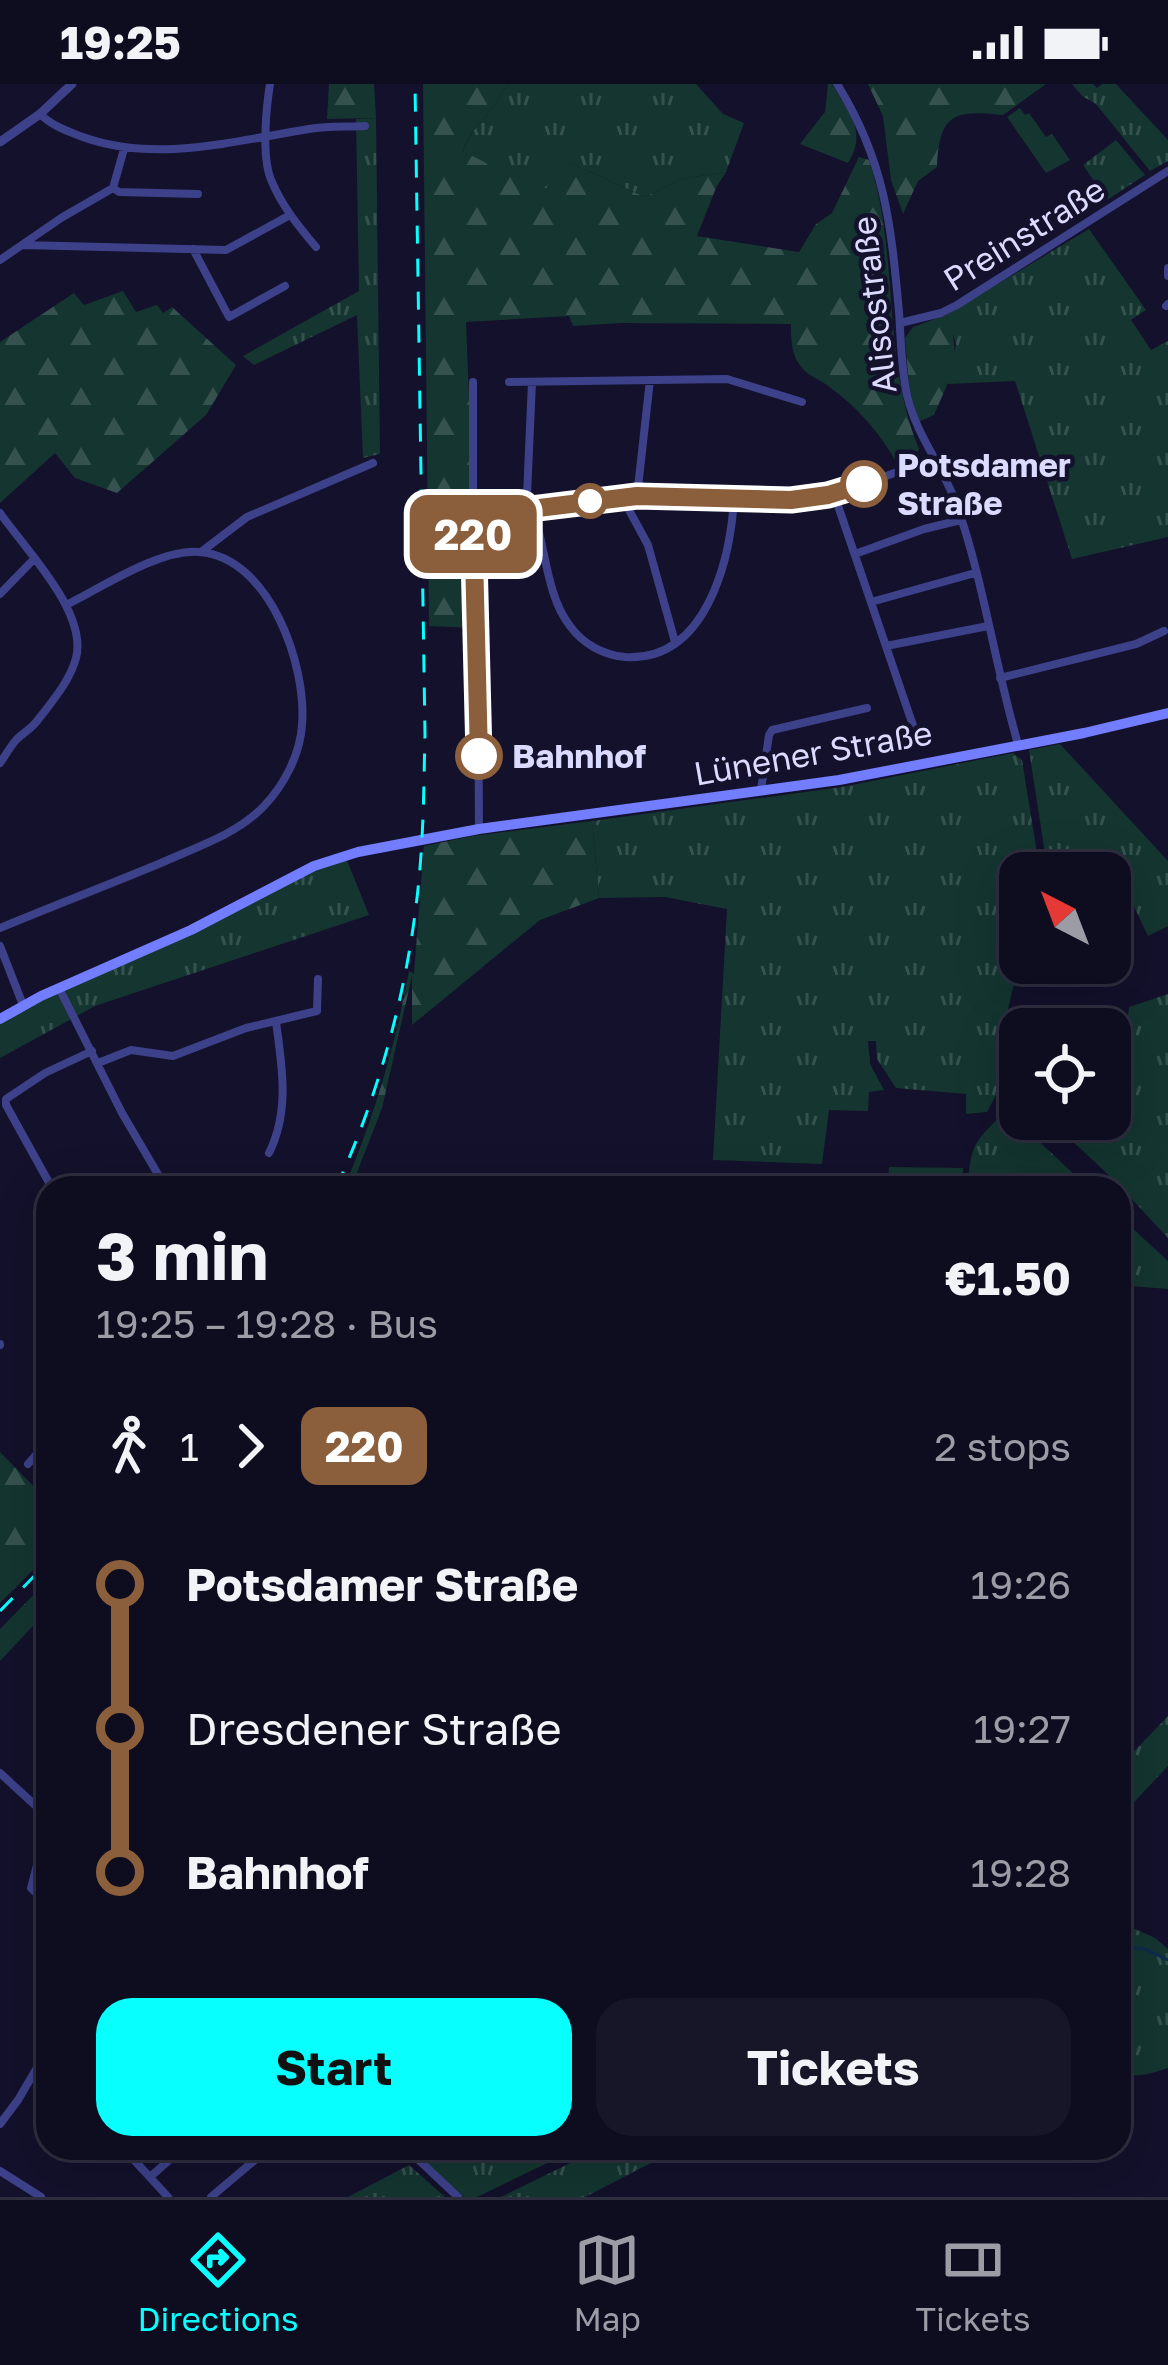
<!DOCTYPE html>
<html lang="en">
<head>
<meta charset="utf-8">
<style>
	body { margin:0; font-family:"Golos Text",sans-serif; background:#171629; color:#f1f3f6; height:100vh; display:flex; flex-direction:column; font-size:45px; white-space:nowrap }
	* { box-sizing:border-box; margin:0 }
	p { font-size:39px; color:#9b9ca5 }
	.icon { flex:none; width:66px; height:66px; fill:none; stroke:currentColor; stroke-width:2; stroke-linecap:round; stroke-linejoin:round }
	.map { position:relative; flex:1; overflow:hidden }
	.drawer { position:absolute; left:36px; top:1092px; width:1095px; height:984px; display:flex; flex-direction:column; background:#0e0d20; border-radius:36px; box-shadow:0 12px 48px #0002,0 0 0 3px #2e2d3e }
	.drawer>* { flex:none }
	.badge { padding:0 24px; border-radius:18px; font-size:42px; line-height:78px }
	.needle { width:78px; rotate:318deg }
	.controls { position:absolute; left:999px; top:768px; display:grid; gap:24px }
	.controls a { display:grid; place-items:center; width:132px; height:132px; border-radius:24px; background:#0e0d20; box-shadow:0 12px 48px #0002,0 0 0 3px #2e2d3e; font-size:60px }
	.map>.badge { position:absolute; translate:-50% -50%; box-shadow:0 0 0 6px #fff }
	.legs { display:flex; align-items:center; gap:18px; height:132px; padding:0 60px; font-size:39px }
	.legs p { margin-inline-start:auto }
	.headline { display:flex; align-items:center; justify-content:space-between; height:204px; padding:0 60px }
	h1 { font-size:66px; font-weight:700; line-height:90px }
	.button { display:flex; gap:24px; margin-top:auto; padding:24px 60px }
	.button a { flex:1; height:138px; border-radius:36px; background:#07fffe; color:#111; font-size:48px; font-weight:700; line-height:138px; text-align:center }
	.button a+a { background:#171629; color:#f1f3f6 }
	ul { padding:0 60px; list-style:none }
	li { display:flex; align-items:center; gap:42px; height:144px; font-size:45px }
	li i { display:grid; place-items:center; width:18px; height:100%; margin:0 15px; background:currentColor }
	li i::after { content:''; width:30px; height:30px; margin:-15px; border:9px solid; border-radius:50%; background:#0e0d20 }
	li p { margin-inline-start:auto }
	li:first-child i { background:linear-gradient(#0000 50%,currentColor 0) }
	li:last-child i { background:linear-gradient(currentColor 50%,#0000 0) }
	.status { display:flex; justify-content:space-between; align-items:center; height:84px; padding:0 60px; background:#0e0d20; direction:ltr }
	.status svg { height:33px; fill:currentColor }
	.tabs { display:flex; justify-content:space-around; align-items:center; height:168px; border-top:3px solid #2e2d3e; background:#0e0d20; font-size:33px; color:#9b9ca5 }
	.tabs a { display:grid; justify-items:center; gap:6px }
	.tabs .selected { color:#07fffe }
	.map>svg:first-child { display:block }
	.grass { fill:url(#grass-tufts) }
	.forest { fill:url(#forest-firs) }
	.lines { fill:none; stroke-linecap:round; stroke-linejoin:round }
	.stream { stroke:#0d2b4e; stroke-width:3 }
	.minor { stroke:#3c4189; stroke-width:8 }
	.tertiary { stroke:#3c4189; stroke-width:9 }
	.secondary { stroke:#727dff; stroke-width:10 }
	.rail { stroke:#07fffe; stroke-width:3; stroke-dasharray:18 15; stroke-linecap:butt }
	.line-1-casing { stroke:#fff; stroke-width:27 }
	.line-1 { stroke:#8b5e3c; stroke-width:18 }
	.stop-1-dot { fill:#fff; stroke:#8b5e3c; stroke-width:6 }
	.labels { text-anchor:middle; stroke-width:9; stroke-linejoin:round; paint-order:stroke }
	.street-label { font-size:33px; fill:#dbdaff; stroke:#13112b }
	.stop-label { font-size:33px; font-weight:bold; fill:#dbdaff; stroke:#13112b; text-anchor:start }
</style>
</head>
<body>
<div class="status"><b>19:25</b><svg viewBox="0 0 49 12"><path d="M0 12V9h3v3zM5 12V6h3v6zM10 12V3h3v9zM15 12V0h3v12zM26 1h20v11H26zM47 4h2v5h-2z"/></svg></div>
<div class="map">
<svg width="1168" height="2113" viewBox="0 0 1168 2113">
	<defs>
		<pattern id="grass-tufts" width="24" height="20" patternUnits="userSpaceOnUse" patternTransform="scale(3)"><rect width="24" height="20" fill="#143530"/><path d="M3 7l-1-3M5 7V3M7 7l1-3M15 17l-1-3M17 17v-4M19 17l1-3" fill="none" stroke="#36524f"/></pattern>
		<pattern id="forest-firs" width="22" height="20" patternUnits="userSpaceOnUse" patternTransform="scale(3)"><rect width="22" height="20" fill="#143530"/><path d="M5 1l3.5 6h-7zM16 11l3.5 6h-7z" fill="#36524f"/></pattern>
	</defs>
	<rect width="100%" height="100%" fill="#13112b"/>
	<path class="grass" d="M509,0h187l27,30 21,9 -18,49 -45,7 -36,18 -74,-34 -29,30 -79,-41c6,-19 17,-29 29,-43 7,-9 9,-18 17,-25z
		M1072,0h21l4,4 5,-4h14l52,56v21l-18,10 -54,-67 -14,-8z
		M1020,24l5,7 4,-2 17,24 6,-3 18,26 -24,13 -39,-56z
		M376,34l4,336 -17,4 -6,-143 -103,50 -11,-9 116,-65 -3,-172z
		M1116,56l29,35 -38,25 -24,-35z
		M1089,145l57,81 -15,10 20,30 17,-9v196l-96,22 -57,-178 -68,3 9,-40 -10,-29z
		M1060,660l108,117v65l-20,10 -25,-53 -13,-6v-4h-62l-19,-123z
		M1013,669l9,7 14,87v26h-16v83l-20,89 -3,48 -10,19 -21,2v-20l-70,-6 -19,-29 -1,-18h-8l2,23 14,26 -15,2 -1,19 -39,-1 -7,54 -109,-4 14,-251 -62,-12 -66,1 -7,-77 250,-34z
		M344,769l25,62 -274,91 -95,52v-41z
		M1168,910v244l-52,-56 -67,-63h61v-36l11,1 8,-77z
		M1006,1027l83,77h-121c2,-44 7,-47 38,-77z
		M889,1083l74,1 -1,20h-74z
		M1119,1132l49,45v28l-49,-4z
		M1168,1632v50l-49,52v-51z
		M1119,1838l36,16 13,11v119c-17,5 -33,13 -49,1z
		M411,2064h167l-101,49h-13z
		M601,2064h79l-95,49h-84z
		M409,2081l36,32h-97z"/>
	<path class="forest" d="M329,0h45l2,34 -49,1z
		M423,0h86c-8,7 -10,16 -17,25 -12,14 -23,24 -29,42l79,41 29,-29 74,34 36,-18 45,-7 -10,16 -19,48 102,16 17,-28 16,-11 27,-56 10,3c31,94 12,197 50,289l-5,10 -17,5c-16,-31 -41,-58 -70,-79 -7,-5 -18,-9 -24,-16 -12,-13 -12,-28 -12,-45l-170,-1 -48,3 -4,-10 -103,6 6,154v152l-43,-2z
		M828,0h4c16,29 36,46 16,79l-48,-19 25,-32z
		M868,0h178l-43,31c-48,-5 -64,-2 -66,52l-19,14 -15,33 -12,-34 -8,-64z
		M123,207l13,21 21,-7 6,8 9,-6 64,58 -30,50 -89,78 -42,-15 -20,-25 -55,50v-161l74,-49 10,12z
		M946,231c18,40 4,63 -12,100l-16,7 -9,-36 -4,-48 8,-11z
		M592,737l7,77 -59,22 -128,105v-49l-30,132 -31,80h-7c30,-71 51,-141 65,-217l5,3 10,-128 49,-10z
		M0,1368l48,49v54l-48,48z
		M48,1496v30l-48,51v-32z"/>
	<g class="lines">
		<path class="stream" d="M1119,1862l26,3 23,11"/>
		<path class="minor" d="M270,0c-4,25 -9,75 2,98 10,24 27,45 44,65
			M837,0c48,77 54,140 62,228 2,27 2,56 8,83 9,40 35,70 49,108 27,75 39,163 62,241
			M40,30c11,11 25,16 40,22 75,28 153,5 229,-7 18,-3 37,-2 56,-3
			M113,104l6,4 79,2
			M22,161l204,5 64,-35
			M193,165l36,68 56,-31
			M0,176l61,-42 52,-30 11,-39
			M1168,184v8
			M1166,222l2,-2
			M900,239l41,-10 16,-8 211,-134
			M473,298v165l5,113 1,169
			M509,298l218,-3 75,23
			M532,298l-5,113 9,26c10,33 12,77 34,105 13,18 33,29 55,31 81,5 105,-96 109,-158
			M834,410l85,249
			M637,412l13,-116
			M622,413l26,48 27,97
			M0,429c25,36 88,99 76,145 -6,23 -25,45 -39,63 -6,8 -14,12 -21,19 -6,7 -11,16 -16,23
			M474,432l163,-20 173,2 54,-14 69,-25
			M201,468l46,-35 126,-54
			M855,470l69,-25 37,-9
			M0,510l34,-35
			M871,518l104,-29
			M886,562l102,-20
			M1000,594l136,-34 28,-13
			M761,706l8,-55 3,-5 95,-22
			M0,844c53,-22 108,-43 161,-65 35,-16 75,-28 103,-57 20,-21 36,-51 38,-81 5,-59 -32,-167 -102,-173 -40,-4 -99,36 -134,53
			M0,862l23,59
			M59,904l63,125 44,75
			M98,979l33,-13 42,6 73,-28 71,-17 1,-32
			M269,1069c21,-42 13,-87 7,-131
			M52,1104l-46,-83v-6l39,-26 47,-22
			M0,1260v1
			M28,1380l20,-23
			M0,1689l48,44
			M48,1739l-17,65 17,17
			M0,2040l18,-24 30,-51
			M123,2064l45,49
			M313,2064l9,7
			M406,2064l52,49
			M0,2087l41,26
			M150,2093l33,-29
			M211,2113l58,-49"/>
		<path class="tertiary" d="M0,58l40,-28 32,-30"/>
		<path class="secondary" d="M0,935l41,-23 150,-66 123,-64 44,-14 121,-23 360,-49 245,-47 84,-20"/>
		<path class="rail" d="M336,1104c50,-109 80,-230 86,-350 2,-34 2,-69 3,-103l-10,-651
			M0,1527l48,-49"/>
	</g>
	<g class="lines">
		<g class="line-1-casing">
			<path id="line-1" d="M479,672l-6,-240 164,-20 154,4 37,-5 36,-11"/>
		</g>
		<use href="#line-1" class="line-1"/>
	</g>
	<g class="stop-1-dot">
		<circle cx="864" cy="400" r="21"/>
		<circle cx="590" cy="417" r="15"/>
		<circle cx="479" cy="672" r="21"/>
	</g>
	<g class="labels">
		<g class="street-label">
			<text transform="translate(1024 150) rotate(-32)" y="12">Preinstraße</text>
			<text transform="translate(874 221) rotate(-97)" y="12">Alisostraße</text>
			<text transform="translate(813 669) rotate(-10)" y="12">Lünener Straße</text>
		</g>
		<g class="stop-label">
			<text x="897" y="393">Potsdamer<tspan x="897" dy="38">Straße</tspan></text>
			<text x="512" y="684">Bahnhof</text>
		</g>
	</g>
</svg>
<div class="controls">
<a><svg class="needle" viewBox="-14 -14 28 28"><path d="M0-13l5 13h-10z" fill="#e53935"/><path d="M0 13l5-13h-10z" fill="#9b9ca5"/></svg></a>
<a><svg class="icon" aria-label="locate" viewBox="0 0 24 24"><circle cx="12" cy="12" r="6"/><path d="M12 2v4M12 18v4M2 12h4M18 12h4"/></svg></a>
</div>
<b class="badge" style="left:473px;top:450px;background:#8b5e3c;color:#fff">220</b>
<section class="drawer">
<div class="headline"><div><h1>3 min</h1><p>19:25 – 19:28 · Bus</p></div><b>€1.50</b></div>
<div class="legs"><svg class="icon" aria-label="walk" viewBox="0 0 24 24"><circle cx="13" cy="4" r="2"/><path d="M13 8l-2 6 4 7M11 14l-3 7M7 12l3-4h3l4 4"/></svg>1<svg class="icon" aria-label="forward" viewBox="0 0 24 24"><path d="M9 5l7 7-7 7"/></svg><b class="badge" style="background:#8b5e3c;color:#fff">220</b><p>2 stops</p></div>
<ul>
<li><i style="color:#8b5e3c"></i><b>Potsdamer Straße</b><p>19:26</p></li>
<li><i style="color:#8b5e3c"></i><span>Dresdener Straße</span><p>19:27</p></li>
<li><i style="color:#8b5e3c"></i><b>Bahnhof</b><p>19:28</p></li>
</ul>
<div class="button"><a>Start</a><a>Tickets</a></div>
</section>
</div>
<nav class="tabs">
<a class="selected"><svg class="icon" aria-label="directions" viewBox="0 0 24 24"><path d="M12 3l9 9-9 9-9-9zM9 14v-3h6M13 9l2 2-2 2"/></svg>Directions</a>
<a><svg class="icon" aria-label="map" viewBox="0 0 24 24"><path d="M3 6l6-2 6 2 6-2v14l-6 2-6-2-6 2zM9 4v14M15 6v14"/></svg>Map</a>
<a><svg class="icon" aria-label="tickets" viewBox="0 0 24 24"><path d="M3 7h18v10H3zM15 7v10"/></svg>Tickets</a>
</nav>
</body>
</html>
